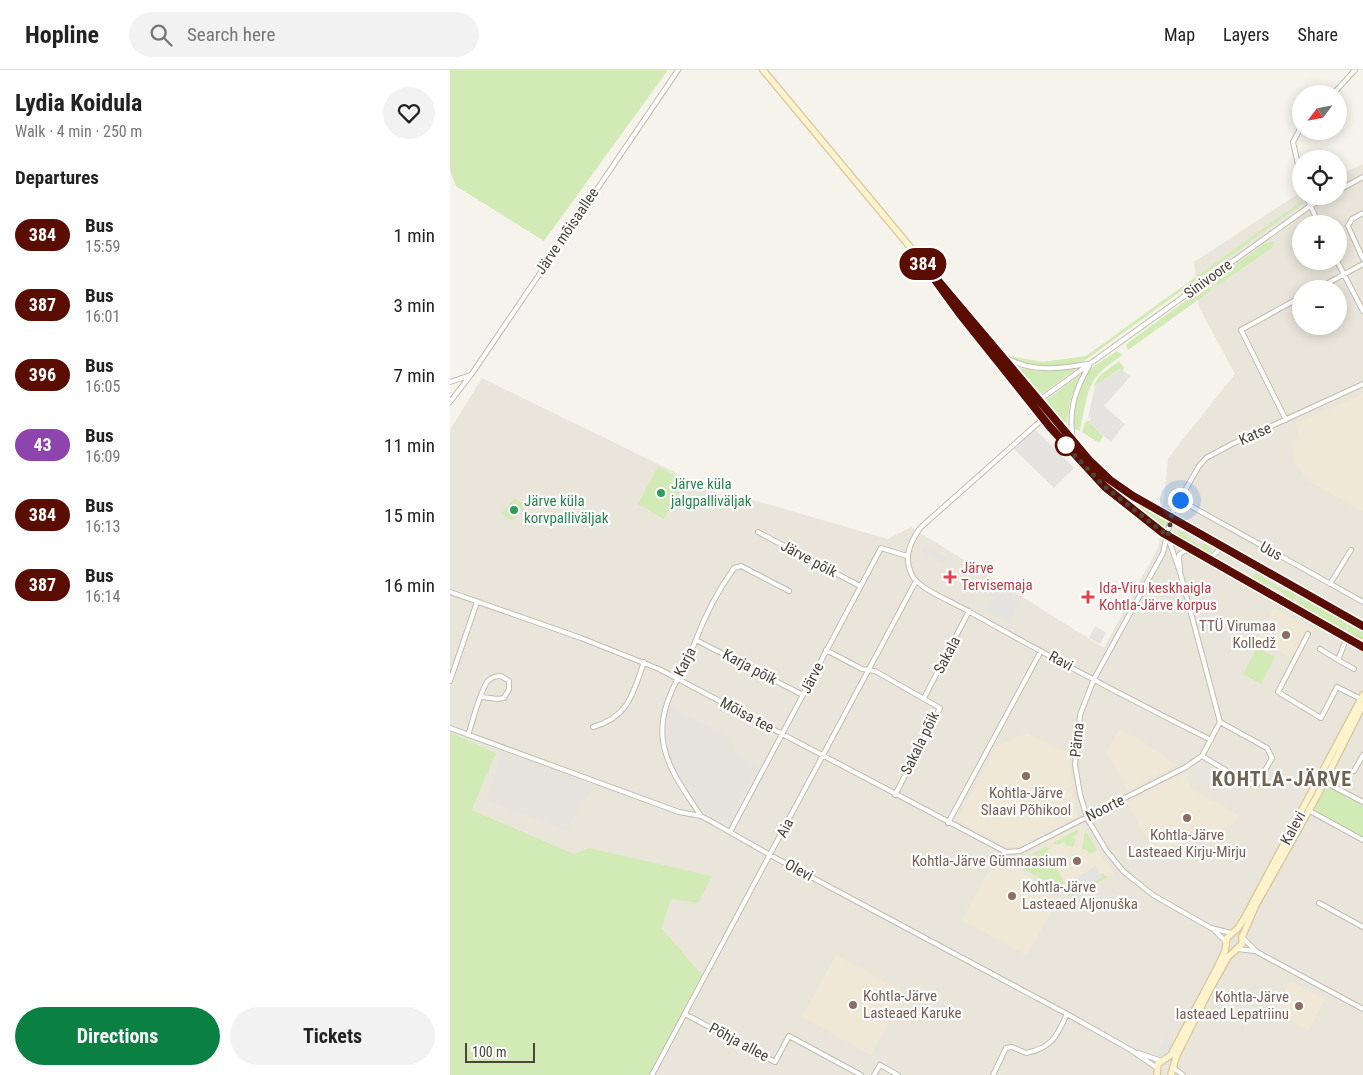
<!DOCTYPE html>
<html lang="en">
<head>
<meta charset="utf-8">
<style>
	body { margin:0; font-family:"Roboto Condensed",sans-serif; background:#f2f2f2; color:#222; height:100vh; display:flex; flex-direction:column; font-size:19px; white-space:nowrap }
	* { box-sizing:border-box; margin:0 }
	p { font-size:16px; color:#767676 }
	.icon { flex:none; width:28px; height:28px; fill:none; stroke:currentColor; stroke-width:2; stroke-linecap:round; stroke-linejoin:round }
	.map { position:relative; flex:1; overflow:hidden }
	.sheet { display:flex; flex-direction:column; background:#fff; width:450px }
	.sheet>* { flex:none }
	.badge { padding:0 10px; border-radius:16px; font-size:18px; line-height:32px }
	.needle { width:32px; rotate:238deg }
	.buttons { position:absolute; left:842px; top:15px; display:grid; gap:10px }
	.buttons a { display:grid; place-items:center; width:55px; height:55px; border-radius:50%; background:#fff; box-shadow:0 2px 12px #0003; font-size:25px }
	.scale { position:absolute; left:15px; bottom:12px; width:70px; box-sizing:border-box; padding-left:5px; border:2px solid #4b4439; border-top:0; font-size:14px; line-height:18px; white-space:nowrap; color:#4b4439; -webkit-text-stroke:4px #fff; paint-order:stroke }
	.you { position:absolute; width:25px; height:25px; margin:-12px; border:4px solid #fff; border-radius:50%; background:#1a73e8; box-shadow:0 0 0 8px #1a73e833 }
	.map>.badge { position:absolute; translate:-50% -50%; box-shadow:0 0 0 2px #fff }
	h2 { padding:0 15px; font-size:19px; line-height:45px }
	.round { display:grid; place-items:center; flex:none; width:52px; height:52px; border-radius:26px; background:#f2f2f2 }
	.head { display:flex; align-items:center; justify-content:space-between; height:85px; padding:0 15px }
	h1 { font-size:24px; font-weight:700; line-height:38px }
	.cta { display:flex; gap:10px; margin-top:auto; padding:10px 15px }
	.cta a { flex:1; height:58px; border-radius:30px; background:#0b8043; color:#fff; font-size:20px; font-weight:700; line-height:58px; text-align:center }
	.cta a+a { background:#f2f2f2; color:#222 }
	ul { padding:0; list-style:none }
	li { display:flex; align-items:center; gap:15px; height:70px; padding:0 15px }
	li div { flex:1 }
	li b { display:block; font-size:19px }
	li em { font-style:normal }
	li .badge { min-width:55px; font-weight:700; text-align:center }
	header { display:flex; align-items:center; gap:30px; box-sizing:border-box; height:70px; padding:0 25px; background:#fff; border-bottom:1px solid #e0e0e0 }
	header strong { font-size:24px }
	nav { display:flex; gap:28px; margin-inline-start:auto; font-size:18px }
	.search { width:350px; height:45px; background:#f2f2f2; display:flex; align-items:center; gap:12px; box-sizing:border-box; padding:0 18px; border-radius:28px; color:#767676; font-size:19px }
	main { display:flex; flex:1; min-height:0 }
	.map>svg:first-child { display:block }
	.residential { fill:#eae5da; fill-rule:evenodd }
	.industrial { fill:#e6e2dd }
	.education { fill:#efe8d6 }
	.green { fill:#d2eab5 }
	.parking { fill:#e5e3e0 }
	.lines { fill:none; stroke-linecap:round; stroke-linejoin:round }
	.street-casing { stroke:#c2bbae; stroke-width:6 }
	.secondary-casing { stroke:#d6c79b; stroke-width:8 }
	.street { stroke:#fff; stroke-width:4 }
	.secondary { stroke:#fff3cd; stroke-width:5.5 }
	.line-casing { stroke:#fff; stroke-width:11 }
	.line { stroke:#5a0e03; stroke-width:8 }
	.walk { stroke:#4b4439; stroke-width:5; stroke-dasharray:0 9 }
	.stop-dot { fill:#fff; stroke:#5a0e03; stroke-width:2.5 }
	.leisure-dot { fill:#2e9e5b; stroke:#fff; stroke-width:2 }
	.health-dot { fill:#e0444e; stroke:#fff; stroke-width:2 }
	.education-dot { fill:#8d6e63; stroke:#fff; stroke-width:2 }
	.labels { text-anchor:middle; stroke-width:4.5; stroke-linejoin:round; paint-order:stroke }
	.street-label { font-size:15px; fill:#4b4439; stroke:#fff }
	.leisure-label { font-size:15px; fill:#27864d; stroke:#fff; text-anchor:start }
	.health-label { font-size:15px; fill:#be3a42; stroke:#fff; text-anchor:start }
	.education-label { font-size:15px; fill:#785e54; stroke:#fff; text-anchor:end }
	.district-label { font-size:20px; font-weight:bold; letter-spacing:1px; fill:#6e6250; stroke:#fff }
</style>
</head>
<body>
<header>
<strong>Hopline</strong>
<div class="search"><svg class="icon" aria-label="search" viewBox="0 0 24 24"><circle cx="10" cy="10" r="6"/><path d="M15 15l6 6"/></svg>Search here</div>
<nav><a>Map</a><a>Layers</a><a>Share</a></nav>
</header>
<main>
<section class="sheet">
<div class="head"><div><h1>Lydia Koidula</h1><p>Walk · 4 min · 250 m</p></div><a class="round"><svg class="icon" aria-label="heart" viewBox="0 0 24 24"><path d="M12 20l-8-8c-3-5 5-10 8-4 3-6 11-1 8 4z"/></svg></a></div>
<h2>Departures</h2>
<ul>
<li><span class="badge" style="background:#5a0e03;color:#fff">384</span><div><b>Bus</b><p>15:59</p></div><em>1 min</em></li>
<li><span class="badge" style="background:#5a0e03;color:#fff">387</span><div><b>Bus</b><p>16:01</p></div><em>3 min</em></li>
<li><span class="badge" style="background:#5a0e03;color:#fff">396</span><div><b>Bus</b><p>16:05</p></div><em>7 min</em></li>
<li><span class="badge" style="background:#8e44ad;color:#fff">43</span><div><b>Bus</b><p>16:09</p></div><em>11 min</em></li>
<li><span class="badge" style="background:#5a0e03;color:#fff">384</span><div><b>Bus</b><p>16:13</p></div><em>15 min</em></li>
<li><span class="badge" style="background:#5a0e03;color:#fff">387</span><div><b>Bus</b><p>16:14</p></div><em>16 min</em></li>
</ul>
<div class="cta"><a>Directions</a><a>Tickets</a></div>
</section>
<div class="map">
<svg width="913" height="1005" viewBox="0 0 913 1005">
	<rect width="100%" height="100%" fill="#f6f3ec"/>
	<path class="residential" d="M913,94v911h-713l52,-100 -40,-47 9,-30 -199,-88 24,-57 -46,-21v-302l32,-52 262,128 9,-6 135,39 23,-12 193,121 55,-102 9,-88 67,-84 -36,-67 -5,-45 107,-70v4h38v-21zM851,154h38v37h-38zM851,219h38v37h-38z"/>
	<path class="industrial" d="M219,635l59,33 8,16 21,12 -29,56 -23,-10 -15,-17 -13,-20 -9,-24 -3,-26z
		M54,682l90,33 -28,45 -80,-30z"/>
	<path class="education" d="M913,324v118l-55,-32 -12,-15 -5,-24 9,-2 -5,-15z
		M824,538l41,21 -17,33 -41,-22z
		M669,659l28,15 29,21 -48,26 -21,-39z
		M577,663l41,20 6,46 4,18 -61,30h-8l-52,-27 39,-73z
		M737,702l4,17 49,26 -5,7 -77,36 -31,-55z
		M631,754l15,26 18,23 -44,24 -30,-52z
		M547,786l46,30 12,20 -29,49 -64,-35z
		M386,885l69,38 -34,62 -69,-38z
		M840,911l35,18 -16,32 -36,-19z"/>
	<path class="green" d="M0,0h218l-124,171 -88,-55 -6,-16z
		M854,129l-3,6 -217,156c-17,6 -64,11 -76,-5l35,6 43,-6z
		M824,171l-1,6 -56,39 -2,-6 51,-37z
		M756,216l3,-1 3,5 -84,60 -2,-5 3,-3z
		M667,281l6,4c-38,24 -34,35 -43,76l-5,-2c-6,-16 2,-43 13,-57 7,-8 20,-15 29,-21z
		M669,291l5,7 -2,3 -2,-2 -27,18 7,-12z
		M568,298l24,3 36,-3 -38,27z
		M631,304l-11,27 -4,27 -21,-27z
		M641,350l-2,2 14,14 -4,7 -17,-11 3,-10z
		M208,396l27,15 -21,38 -26,-15z
		M65,428l10,8 -13,15 -10,-8z
		M684,431l32,19 -3,10 -32,-25z
		M729,460l9,5 -1,3 14,8 3,-3 7,4 1,7 -5,1 -31,-17z
		M803,497l13,8 -2,3 22,13 2,-3 9,4 -3,12 -11,-6 2,-4 -16,-9 -12,-12 11,12 -2,4 -20,-11 2,-3 5,2 3,-5 -5,-3z
		M849,523l47,26v14l-50,-28z
		M898,550l15,8v12l-15,-6z
		M807,578l18,9 -14,27 -18,-10z
		M0,662l46,21 -24,57 102,44 15,-6 123,28 -14,27 -27,-4 -9,29 40,47 -52,100h-200z
		M879,717l34,19v31l-46,-24 -2,-5c3,-8 6,-17 14,-21z
		M628,759v5l-6,3 4,2 -3,8 -8,-2v-4l-7,4 -5,-2z
		M635,760l12,20 -8,4 -2,-4 -5,-1z
		M595,777l7,1 -5,3 24,44 31,-18 -1,-4 7,4 -38,20 -8,-7 -48,-26z"/>
	<path class="parking" d="M670,299l11,7 -27,30 21,18 -14,18 -22,-19 2,-5h-3l7,-32z
		M585,359l39,39 -20,20 -40,-39z
		M476,475l20,12 -3,6 -21,-12z
		M536,510l35,19 -13,23 -21,-11 7,-13 -13,-7z
		M645,556l11,7 -6,11 -11,-6z
		M646,796l6,11 -31,18 -6,-11z
		M716,967l6,7 -4,9 -8,3 -4,-2z"/>
	<g class="lines">
		<g class="street-casing">
			<path id="street" d="M883,24l22,-24
				M851,57l-8,15 8,36
				M889,120l24,-13
				M856,126l13,28
				M913,143l-11,6 -4,7 15,33
				M887,191l26,50
				M867,219l46,-25
				M552,285c26,18 56,14 86,9
				M0,312l21,-7 207,-305
				M588,331l272,-195 18,-10
				M0,332l20,-26
				M595,347l-125,111c-11,16 -17,31 -7,49 8,13 42,26 55,34 80,45 161,88 243,129
				M836,350l-45,-90 60,-33
				M623,369c-5,-28 2,-49 16,-73
				M730,430l183,102
				M308,462l102,54
				M718,468l12,34 -1,-17 5,-4 6,-1
				M760,489l8,-8 -1,-7
				M730,502l40,150
				M880,514l21,-34
				M0,522l131,46 78,31 347,183 14,-1 166,-84 16,-11 18,-34
				M858,564l-30,58 43,26 16,-31 24,12
				M897,567l-9,23 16,9
				M246,570l107,55
				M870,579l18,11
				M376,580l36,19 13,2 65,37 -45,87
				M0,611l27,-79
				M474,628l45,-87
				M143,657c36,-10 40,-34 51,-65
				M0,658l229,84 22,4 13,7 56,32 297,159 64,36 26,18
				M18,665c6,-17 10,-38 19,-53 4,-5 9,-6 14,-6l8,5v8l-5,9 -6,1 -16,-2
				M752,686l45,27 10,2 15,-27 -5,-10 -47,-26
				M904,701l9,-16
				M869,709l44,23
				M858,740l55,30
				M251,746c-15,-23 -34,-47 -38,-75 -5,-38 19,-66 32,-99 9,-24 24,-53 39,-74l7,-2 48,25
				M498,753l93,-172
				M280,762l151,-284 26,8
				M869,833l44,24
				M763,859l13,13
				M781,863l-20,-5 -58,-33 -30,-24 -17,-21 -19,-32 -7,-24 -5,-29 5,-50 14,-36 69,-126 9,-40 27,-47 7,-8 26,-14 131,-60
				M793,868l14,14 106,57
				M788,879l16,2
				M235,944l90,48 14,-26 72,39
				M688,983l24,8
				M724,998l9,7
				M202,1005l264,-494
				M424,1005l6,-10 18,10
				M543,1005l13,-27 6,-1 14,6c26,-5 31,-17 41,-39"/>
		</g>
		<g class="secondary-casing">
			<path id="secondary" d="M313,0l286,344 53,59 31,23 230,130
				M491,218l116,148 48,51 58,46 184,104 16,5
				M903,571l10,6
				M792,867l14,-32 61,-109 46,-91
				M707,1005l1,-11 13,-9 47,-89 7,-15 2,-13 11,-10 6,-9 119,-224
				M721,1005l5,-18 32,-64 20,-36 14,-13v-8"/>
		</g>
		<use href="#street" class="street"/>
		<use href="#secondary" class="secondary"/>
	</g>
	<g class="lines">
		<g class="line-casing">
			<path id="line" d="M913,556l-230,-130 -23,-16 -20,-19 -171,-203 40,55 91,114 55,60 58,46 200,114"/>
		</g>
		<use href="#line" class="line"/>
		<path class="walk" d="M616,375l-2,-1 41,43 63,49 4,-23 8,-13"/>
	</g>
	<circle class="stop-dot" cx="616" cy="375" r="10"/>
	<g class="leisure-dot">
		<circle cx="211" cy="423" r="5"/>
		<circle cx="64" cy="440" r="5"/>
	</g>
	<g class="health-dot">
		<path d="M497.5 499.5h5v5h5v5h-5v5h-5v-5h-5v-5h5z"/>
		<path d="M635.5 519.5h5v5h5v5h-5v5h-5v-5h-5v-5h5z"/>
	</g>
	<g class="education-dot">
		<circle cx="836" cy="565" r="5"/>
		<circle cx="576" cy="706" r="5"/>
		<circle cx="737" cy="748" r="5"/>
		<circle cx="627" cy="791" r="5"/>
		<circle cx="562" cy="826" r="5"/>
		<circle cx="403" cy="935" r="5"/>
		<circle cx="849" cy="936" r="5"/>
	</g>
	<g class="labels">
		<g class="street-label">
			<text transform="translate(117 161) rotate(-56)" y="5">Järve mõisaallee</text>
			<text transform="translate(758 209) rotate(-36)" y="5">Sinivoore</text>
			<text transform="translate(805 364) rotate(-24)" y="5">Katse</text>
			<text transform="translate(821 481) rotate(29)" y="5">Uus</text>
			<text transform="translate(359 489) rotate(28)" y="5">Järve põik</text>
			<text transform="translate(497 585) rotate(-62)" y="5">Sakala</text>
			<text transform="translate(611 591) rotate(28)" y="5">Ravi</text>
			<text transform="translate(235 592) rotate(-63)" y="5">Karja</text>
			<text transform="translate(300 597) rotate(28)" y="5">Karja põik</text>
			<text transform="translate(362 608) rotate(-63)" y="5">Järve</text>
			<text transform="translate(297 645) rotate(28)" y="5">Mõisa tee</text>
			<text transform="translate(627 670) rotate(-84)" y="5">Pärna</text>
			<text transform="translate(470 673) rotate(-64)" y="5">Sakala põik</text>
			<text transform="translate(655 738) rotate(-27)" y="5">Noorte</text>
			<text transform="translate(335 758) rotate(-62)" y="5">Aia</text>
			<text transform="translate(843 758) rotate(-62)" y="5">Kalevi</text>
			<text transform="translate(349 800) rotate(28)" y="5">Olevi</text>
			<text transform="translate(289 972) rotate(28)" y="5">Põhja allee</text>
		</g>
		<g class="leisure-label">
			<text x="221" y="419">Järve küla<tspan x="221" dy="17">jalgpalliväljak</tspan></text>
			<text x="74" y="436">Järve küla<tspan x="74" dy="17">korvpalliväljak</tspan></text>
		</g>
		<g class="health-label">
			<text x="511" y="503">Järve<tspan x="511" dy="17">Tervisemaja</tspan></text>
			<text x="649" y="523">Ida-Viru keskhaigla<tspan x="649" dy="17">Kohtla-Järve korpus</tspan></text>
		</g>
		<g class="education-label">
			<text x="826" y="561">TTÜ Virumaa<tspan x="826" dy="17">Kolledž</tspan></text>
			<text x="576" y="728" text-anchor="middle">Kohtla-Järve<tspan x="576" dy="17">Slaavi Põhikool</tspan></text>
			<text x="737" y="770" text-anchor="middle">Kohtla-Järve<tspan x="737" dy="17">Lasteaed Kirju-Mirju</tspan></text>
			<text x="617" y="796">Kohtla-Järve Gümnaasium</text>
			<text x="572" y="822" text-anchor="start">Kohtla-Järve<tspan x="572" dy="17">Lasteaed Aljonuška</tspan></text>
			<text x="413" y="931" text-anchor="start">Kohtla-Järve<tspan x="413" dy="17">Lasteaed Karuke</tspan></text>
			<text x="839" y="932">Kohtla-Järve<tspan x="839" dy="17">lasteaed Lepatriinu</tspan></text>
		</g>
		<g class="district-label">
			<text x="832" y="716">KOHTLA-JÄRVE</text>
		</g>
	</g>
</svg>
<div class="buttons">
<a><svg class="needle" viewBox="-14 -14 28 28"><path d="M0-13l5 13h-10z" fill="#e53935"/><path d="M0 13l5-13h-10z" fill="#767676"/></svg></a>
<a><svg class="icon" aria-label="locate" viewBox="0 0 24 24"><circle cx="12" cy="12" r="6"/><path d="M12 2v4M12 18v4M2 12h4M18 12h4"/></svg></a>
<a>+</a>
<a>−</a>
</div>
<div class="scale">100 m</div>
<div class="you" style="left:730px;top:430px"></div>
<b class="badge" style="left:473px;top:194px;background:#5a0e03;color:#fff">384</b>
</div>
</main>
</body>
</html>
